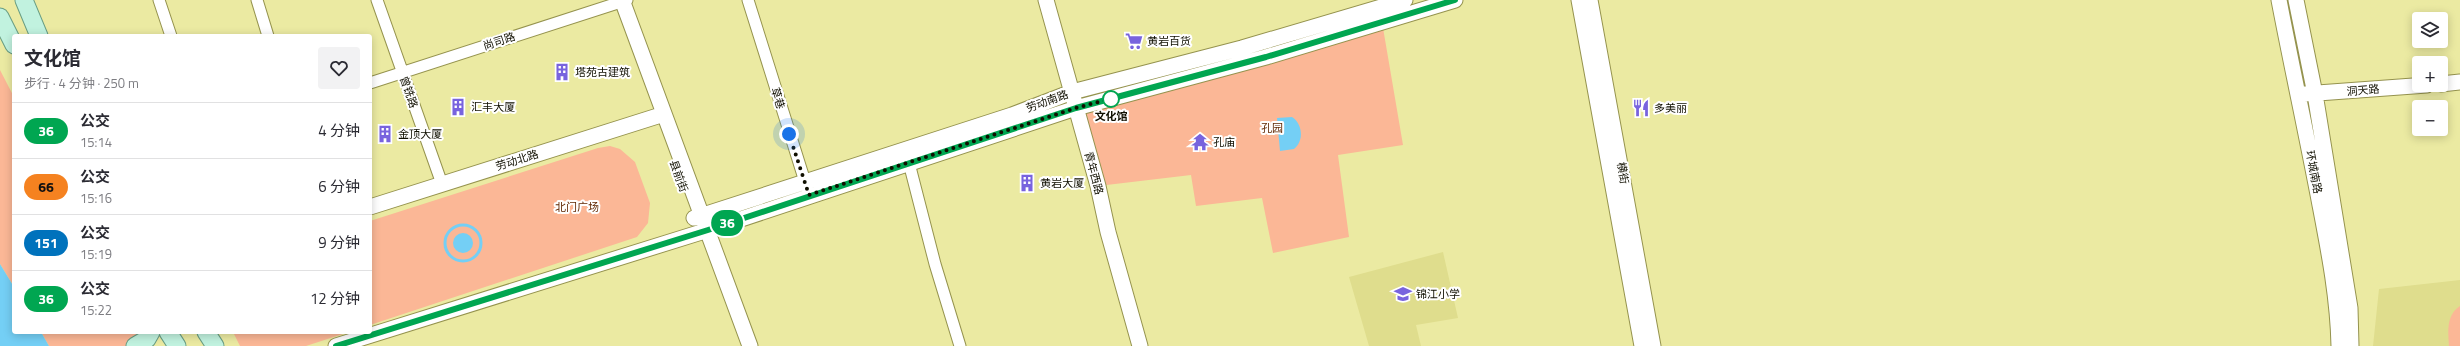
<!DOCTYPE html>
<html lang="zh">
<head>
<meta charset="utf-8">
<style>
	body { margin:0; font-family:"Titillium Web","Noto Sans SC",sans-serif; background:#f2f2f3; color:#2b2b33; height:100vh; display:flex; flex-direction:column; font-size:15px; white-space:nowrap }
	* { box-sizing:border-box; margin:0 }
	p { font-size:13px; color:#7c7c81 }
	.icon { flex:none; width:22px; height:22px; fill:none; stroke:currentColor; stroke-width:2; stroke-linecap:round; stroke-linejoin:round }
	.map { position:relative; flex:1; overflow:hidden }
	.side { position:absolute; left:12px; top:34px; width:360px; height:300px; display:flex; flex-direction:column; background:#fff; border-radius:4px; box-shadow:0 2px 10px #0003 }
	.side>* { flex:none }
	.badge { padding:0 8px; border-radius:13px; font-size:14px; line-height:26px }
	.buttons { position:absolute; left:2412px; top:12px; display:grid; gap:8px }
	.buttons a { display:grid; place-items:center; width:36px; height:36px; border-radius:4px; background:#fff; box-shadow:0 2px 10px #0003; font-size:20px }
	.you { position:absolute; width:20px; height:20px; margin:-10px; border:3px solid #fff; border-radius:50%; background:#1a73e8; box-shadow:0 0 0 6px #1a73e833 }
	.map>.badge { position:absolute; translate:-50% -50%; box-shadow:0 0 0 2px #fff }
	.round { display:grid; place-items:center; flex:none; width:42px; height:42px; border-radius:4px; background:#f2f2f3 }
	.head { display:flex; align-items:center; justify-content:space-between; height:68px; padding:0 12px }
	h1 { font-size:19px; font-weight:700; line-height:30px }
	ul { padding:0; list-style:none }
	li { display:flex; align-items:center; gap:12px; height:56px; padding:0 12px; border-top:1px solid #e1e1e2 }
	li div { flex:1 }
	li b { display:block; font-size:15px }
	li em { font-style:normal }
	li .badge { min-width:44px; font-weight:700; text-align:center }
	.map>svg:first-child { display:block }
	.built { fill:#dfdd8d }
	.green { fill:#fbb796 }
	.water { fill:#74cff5 }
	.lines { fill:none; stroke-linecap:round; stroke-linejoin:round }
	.stream { stroke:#74cff5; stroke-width:3 }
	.street-casing { stroke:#95934e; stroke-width:13 }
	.secondary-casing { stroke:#95934e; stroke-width:17 }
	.primary-casing { stroke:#689d83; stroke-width:19 }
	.street { stroke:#fff; stroke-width:11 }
	.secondary { stroke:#fff; stroke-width:15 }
	.primary { stroke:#c1f2df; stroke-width:17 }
	.line-casing { stroke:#fff; stroke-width:9 }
	.line { stroke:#00a651; stroke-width:6 }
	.walk { stroke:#100f00; stroke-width:4; stroke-dasharray:0 7.2 }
	.stop-dot { fill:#fff; stroke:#00a651; stroke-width:2 }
	.labels { text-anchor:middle; stroke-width:4; stroke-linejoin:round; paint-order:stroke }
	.street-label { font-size:11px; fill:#100f00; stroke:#fff }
	.poi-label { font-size:11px; fill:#100f00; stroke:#fff; text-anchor:start }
	.stop-label { font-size:11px; font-weight:bold; fill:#100f00; stroke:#fff }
	.park-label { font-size:11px; fill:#602702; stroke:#fff }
</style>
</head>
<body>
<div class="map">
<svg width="2460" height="346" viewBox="0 0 2460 346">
	<rect width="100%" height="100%" fill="#ebeaa2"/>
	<path class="built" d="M1443,252l15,66 -42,7 5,21h-52l-20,-69z
		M2460,280v66h-87l6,-57z"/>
	<path class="green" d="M1382,22l21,123 -65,10 11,82 -76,16 -11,-55 -66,8 -5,-31 -93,11 -22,-78z
		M0,70l14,27v190l-14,-23z
		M610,146l10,3 15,13 15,41 -2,20 -11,14 -267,88v-104l228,-73z
		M2460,306v40h-11c-1,-14 -3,-31 11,-40z
		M41,332h103l8,14h-103z
		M233,332h116l-43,14h-66z"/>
	<path class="water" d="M1292,117c11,7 12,24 2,32l-14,2 -3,-33z
		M453 243a10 10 0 1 1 20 0a10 10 0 1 1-20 0Z
		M0,264l14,23v45h27l8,14h-49z"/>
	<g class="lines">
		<path class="stream" d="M445 243a18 18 0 1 1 36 0a18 18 0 1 1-36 0Z"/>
		<g class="street-casing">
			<path id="street" d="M159,0l12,36
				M257,0l11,36
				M377,0l65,184
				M748,0l59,188
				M370,83l257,-83
				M909,163l26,101 25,82"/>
		</g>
		<g class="secondary-casing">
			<path id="secondary" d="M622,0l128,346
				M1046,0l52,186 10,46 32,114
				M1579,0l63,346
				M1590,0l63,346
				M2279,0c13,68 28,136 41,205 9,47 18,93 19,141
				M2296,0l19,94 35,214 1,38
				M2441,84l19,-2
				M2304,94l123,-9
				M370,207l294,-93
				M694,218l318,-103 60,-23 170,-44 163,-48
				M336,346l372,-116 368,-122 190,-51 189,-57"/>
		</g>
		<g class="primary-casing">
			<path id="primary" d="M24,0l15,36
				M0,17l14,28
				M168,332l9,14
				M206,332l9,14
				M135,346l12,-7 4,-7"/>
		</g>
		<use href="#street" class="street"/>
		<use href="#secondary" class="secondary"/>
		<use href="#primary" class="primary"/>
	</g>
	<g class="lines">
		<g class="line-casing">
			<path id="line" d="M336,346l372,-116 368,-122 190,-51 189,-57"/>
		</g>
		<use href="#line" class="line"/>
		<path class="walk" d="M789,134l20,61 267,-87 41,-11 -6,2"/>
	</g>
	<defs>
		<g id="supermarket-bare" transform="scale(1.38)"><path d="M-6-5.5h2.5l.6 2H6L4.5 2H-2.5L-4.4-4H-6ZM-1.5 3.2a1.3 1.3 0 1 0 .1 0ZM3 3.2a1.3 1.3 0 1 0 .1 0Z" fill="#7863de" stroke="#fff" stroke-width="2.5" paint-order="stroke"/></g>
		<g id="building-bare" transform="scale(1.38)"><path d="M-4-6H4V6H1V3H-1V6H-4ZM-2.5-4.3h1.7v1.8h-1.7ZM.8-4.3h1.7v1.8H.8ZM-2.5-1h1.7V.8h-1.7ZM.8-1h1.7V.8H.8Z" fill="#7863de" stroke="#fff" stroke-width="2.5" paint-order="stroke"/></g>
		<g id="restaurant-bare" transform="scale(1.38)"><path d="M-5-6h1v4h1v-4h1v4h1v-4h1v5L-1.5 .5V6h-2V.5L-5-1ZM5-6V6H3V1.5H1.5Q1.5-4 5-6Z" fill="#7863de" stroke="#fff" stroke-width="2.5" paint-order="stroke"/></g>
		<g id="temple-bare" transform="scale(1.38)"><path d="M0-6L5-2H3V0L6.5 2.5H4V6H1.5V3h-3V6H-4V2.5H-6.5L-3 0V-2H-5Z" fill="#7863de" stroke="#fff" stroke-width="2.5" paint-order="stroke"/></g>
		<g id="school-bare" transform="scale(1.38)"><path d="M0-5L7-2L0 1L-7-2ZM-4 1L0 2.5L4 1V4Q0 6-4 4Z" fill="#7863de" stroke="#fff" stroke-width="2.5" paint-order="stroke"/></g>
	</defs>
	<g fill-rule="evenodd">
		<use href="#supermarket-bare" x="1134" y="41"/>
		<use href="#building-bare" x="562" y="72"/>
		<use href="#building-bare" x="458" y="107"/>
		<use href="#restaurant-bare" x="1641" y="108"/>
		<use href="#building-bare" x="385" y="134"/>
		<use href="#temple-bare" x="1200" y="142"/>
		<use href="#building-bare" x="1027" y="183"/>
		<use href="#school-bare" x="1403" y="294"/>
	</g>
	<circle class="stop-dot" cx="1111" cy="99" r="8"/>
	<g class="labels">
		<g class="street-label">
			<text transform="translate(499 41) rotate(-18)" y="4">尚司路</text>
			<text transform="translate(2363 90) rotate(-5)" y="4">洞天路</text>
			<text transform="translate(409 92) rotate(71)" y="4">曾铣路</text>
			<text transform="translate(778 98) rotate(73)" y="4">草巷</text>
			<text transform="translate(1047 101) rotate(-20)" y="4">劳动南路</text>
			<text transform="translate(517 160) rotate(-18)" y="4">劳动北路</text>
			<text transform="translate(2314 172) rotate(79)" y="4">环城南路</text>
			<text transform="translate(1094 173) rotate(75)" y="4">青年西路</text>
			<text transform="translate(1623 173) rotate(80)" y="4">横街</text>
			<text transform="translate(679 176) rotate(70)" y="4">县前街</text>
		</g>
		<g class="poi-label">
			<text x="1147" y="45">黄岩百货</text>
			<text x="575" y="76">塔苑古建筑</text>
			<text x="471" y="111">汇丰大厦</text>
			<text x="1654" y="112">多美丽</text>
			<text x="398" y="138">金顶大厦</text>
			<text x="1213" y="146">孔庙</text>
			<text x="1040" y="187">黄岩大厦</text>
			<text x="1416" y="298">锦江小学</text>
		</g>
		<g class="stop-label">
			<text x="1111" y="120">文化馆</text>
		</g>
		<g class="park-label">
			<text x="1272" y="132">孔园</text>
			<text x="577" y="211">北门广场</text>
		</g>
	</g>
</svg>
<div class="buttons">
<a><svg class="icon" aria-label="layers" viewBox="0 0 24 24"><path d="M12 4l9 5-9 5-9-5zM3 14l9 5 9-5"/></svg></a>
<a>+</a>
<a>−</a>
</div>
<div class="you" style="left:789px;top:134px"></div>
<b class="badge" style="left:727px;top:223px;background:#00a651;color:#fff">36</b>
<section class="side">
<div class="head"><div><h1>文化馆</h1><p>步行 · 4 分钟 · 250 m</p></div><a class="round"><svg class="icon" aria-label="heart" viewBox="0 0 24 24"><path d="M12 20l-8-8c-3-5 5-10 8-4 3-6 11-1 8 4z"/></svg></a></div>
<ul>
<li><span class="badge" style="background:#00a651;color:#fff">36</span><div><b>公交</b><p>15:14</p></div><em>4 分钟</em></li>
<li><span class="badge" style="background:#f58220;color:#111">66</span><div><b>公交</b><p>15:16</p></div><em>6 分钟</em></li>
<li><span class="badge" style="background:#0072bc;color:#fff">151</span><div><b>公交</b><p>15:19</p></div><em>9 分钟</em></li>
<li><span class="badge" style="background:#00a651;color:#fff">36</span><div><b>公交</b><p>15:22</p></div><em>12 分钟</em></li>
</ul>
</section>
</div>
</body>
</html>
